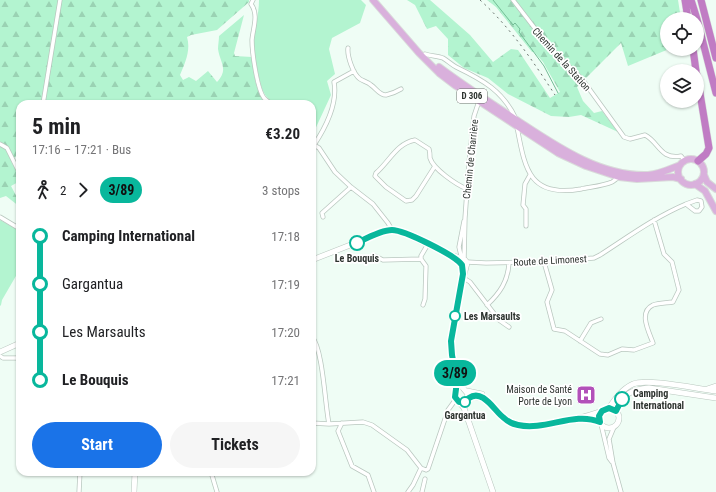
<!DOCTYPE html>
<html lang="en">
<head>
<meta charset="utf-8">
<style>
	body { margin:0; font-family:"Roboto Condensed",sans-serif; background:#f6f6f6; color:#202124; height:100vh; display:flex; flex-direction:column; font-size:15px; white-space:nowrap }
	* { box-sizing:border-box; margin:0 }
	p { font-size:13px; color:#757577 }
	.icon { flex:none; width:22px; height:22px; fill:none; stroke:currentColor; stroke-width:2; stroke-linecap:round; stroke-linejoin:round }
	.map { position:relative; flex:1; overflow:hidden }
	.panel { position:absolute; left:16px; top:100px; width:300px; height:376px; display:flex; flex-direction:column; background:#fff; border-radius:12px; box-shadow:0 1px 3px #0004 }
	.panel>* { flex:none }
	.badge { padding:0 8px; border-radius:13px; font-size:14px; line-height:26px }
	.controls { position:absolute; left:660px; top:12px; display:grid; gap:8px }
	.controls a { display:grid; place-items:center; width:44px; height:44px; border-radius:50%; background:#fff; box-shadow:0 1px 3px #0004; font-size:20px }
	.map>.badge { position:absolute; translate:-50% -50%; box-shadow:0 0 0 2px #fff }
	.legs { display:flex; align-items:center; gap:6px; height:44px; padding:0 16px; font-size:13px }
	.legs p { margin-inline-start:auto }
	.headline { display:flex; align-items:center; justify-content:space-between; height:68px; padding:0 16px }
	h1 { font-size:22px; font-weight:700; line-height:30px }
	.action { display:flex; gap:8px; margin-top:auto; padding:8px 16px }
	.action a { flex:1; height:46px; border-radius:24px; background:#1a73e8; color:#fff; font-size:16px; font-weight:700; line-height:46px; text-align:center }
	.action a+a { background:#f6f6f6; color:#202124 }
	ul { padding:0 16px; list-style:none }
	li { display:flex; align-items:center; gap:14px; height:48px; font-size:15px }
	li i { display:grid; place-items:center; width:6px; height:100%; margin:0 5px; background:currentColor }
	li i::after { content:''; width:10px; height:10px; margin:-5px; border:3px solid; border-radius:50%; background:#fff }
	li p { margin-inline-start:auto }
	li:first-child i { background:linear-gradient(#0000 50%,currentColor 0) }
	li:last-child i { background:linear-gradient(currentColor 50%,#0000 0) }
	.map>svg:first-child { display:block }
	.green { fill:#b3f4d0 }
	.forest { fill:url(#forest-firs) }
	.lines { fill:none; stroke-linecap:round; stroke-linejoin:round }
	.stream { stroke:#73bd96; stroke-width:1 }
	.street-casing { stroke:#b9c7bf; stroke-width:5 }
	.secondary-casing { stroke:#b9c7bf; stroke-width:6 }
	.primary-casing { stroke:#d9dada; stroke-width:8 }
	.highway-casing { stroke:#d9dada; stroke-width:8 }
	.street { stroke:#fff; stroke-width:3.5 }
	.secondary { stroke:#fff; stroke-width:5 }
	.primary { stroke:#d9b0dc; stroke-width:6 }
	.highway { stroke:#c07cc4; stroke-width:7 }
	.rail { stroke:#68716c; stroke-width:1; stroke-dasharray:2 4; stroke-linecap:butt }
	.line-1-casing { stroke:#fff; stroke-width:9 }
	.line-1 { stroke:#08b79c; stroke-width:6 }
	.stop-1-dot { fill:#fff; stroke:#08b79c; stroke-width:2 }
	.labels { text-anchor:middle; stroke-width:3.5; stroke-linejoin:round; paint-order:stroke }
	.shield { fill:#fff; stroke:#6c706d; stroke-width:1 }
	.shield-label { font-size:9px; font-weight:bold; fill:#2d332f }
	.street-label { font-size:10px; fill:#2d332f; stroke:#fff }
	.stop-label { font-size:10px; font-weight:bold; fill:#2d332f; stroke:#fff }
	.poi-label { font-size:10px; fill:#2d332f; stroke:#fff; text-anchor:end }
</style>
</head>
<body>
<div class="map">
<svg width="716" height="492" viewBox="0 0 716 492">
	<defs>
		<pattern id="forest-firs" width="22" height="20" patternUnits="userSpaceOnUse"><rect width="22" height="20" fill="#b3f4d0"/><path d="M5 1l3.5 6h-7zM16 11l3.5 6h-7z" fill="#9ad2b3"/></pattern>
	</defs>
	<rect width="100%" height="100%" fill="#effdf5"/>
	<path class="green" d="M259,0h102l5,5 -6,18 -28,15 -3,11 6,25 -8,7 4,14 -19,41v-32h-38c-3,-3 -8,-7 -10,-11 -5,-9 -10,-40 -10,-50 0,-15 5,-27 5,-43z
		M0,220l20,11v38l-18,31 -1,5 -1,1z"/>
	<path class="forest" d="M0,0h249v2l-32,28 -26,5 -4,2c4,13 -2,26 -7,38l3,5 6,-3 7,4 12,-10 9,11c12,-13 3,-19 1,-33 0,-4 1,-9 1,-13l25,-21 -10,38 1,3 17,1c2,15 3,37 15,47h-247v48l-9,9 9,16v4l-9,5 9,17v4l-14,-11 -6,2z
		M407,0h23l40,35 23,27 18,-13 7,1 32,48 10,-6 -17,-30 -9,-10h-2l-36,-45 -9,-7h191l3,19h-14v30h2l-41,17 -7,-23 -44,44 6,14 11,12 8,-2 16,21 -37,-17 -12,2 -18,-1 -43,-22 -20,-16 -24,-10 -16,-13v-16l-12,-13 -9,3 -12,-24z"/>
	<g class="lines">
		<path class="stream" d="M493,0l20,25 2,-2 5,6 -1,3 25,34 14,27"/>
		<g class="street-casing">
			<path id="street" d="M253,0l-2,4c8,11 2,24 1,36 0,12 5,49 12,58 2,2 5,4 7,6
				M513,0l37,48 32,31 42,58 6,2 15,-4c14,7 15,25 36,21l4,5
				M348,48c-1,8 5,26 12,31 3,2 8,3 11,6 5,3 8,10 15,10 5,-1 10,-3 15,-6
				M425,54c6,2 13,2 18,4 5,3 9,7 13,9 27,13 47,24 60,52
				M43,104l17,-104
				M517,127c8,42 12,71 64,62 9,-2 22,-3 31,-7 2,-1 5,-4 7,-5
				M312,141l2,4 5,3 16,24 16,15 22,17 15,19 4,7
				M0,144l7,4 13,26
				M314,145c12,-18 24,-41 20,-63l20,-11
				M435,166l-19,30 -4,4 -6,1 -20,-14 -11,-11 1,-3c13,-11 21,-30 39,-33l14,9c1,3 1,6 1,9 3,11 27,27 37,31
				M0,217l20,12
				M323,217l-1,-4 29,-26
				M526,226v-17l-3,-4 2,-21 5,-9
				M375,256l8,4 38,-1
				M462,260l-3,-13 5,-26
				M464,260l1,-42 4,-56 5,-46 5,-15
				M467,262l19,1 58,-1 50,-4 6,-3c28,-18 55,-38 86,-51l9,7h4l3,-4 -1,-6 -4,-1 -11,4
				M544,262l8,28 -5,12 7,27 11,2 35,23 8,1 14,-6 12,1 19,-7c-4,-11 -15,-31 0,-38 6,-2 14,-2 20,-3l6,-12 -7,-28 -8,-8 -10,-34
				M462,277l8,5 29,38 10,7
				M423,305l2,-6 1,-33 -5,-7v-3l7,-12
				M487,305c13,-12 21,-24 22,-42
				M312,337c11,12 13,68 17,87
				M580,341l11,-18 10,-4
				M0,356l3,2h17
				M312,423l17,1 34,-2 9,3 35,25 14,18 5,2 2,-1 20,-59 8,-11
				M342,423l-4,8 14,35 16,9 6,17
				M601,424l8,34 3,4
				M614,427l-5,12 4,24 8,29
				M19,437l1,2
				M211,472l6,20
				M79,492l1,-20
				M408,492l5,-7 8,-17
				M422,492l3,-13"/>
		</g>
		<g class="secondary-casing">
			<path id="secondary" d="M450,255l7,2 5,4 3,-1 2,3 -10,41 -6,33 1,18 5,26 -2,16 9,11 29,84
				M312,260l74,-29h13l51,24 11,8 2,8
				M0,352l20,-9
				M457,381l11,13 -4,14
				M707,389l9,-3
				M467,391l15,3
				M468,398c22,-7 30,21 49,27 4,1 11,2 15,2 6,0 13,-2 18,-3 18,-3 35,-7 52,-13
				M609,408c6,-9 13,-19 24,-24 14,-6 65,5 83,7
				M599 418a10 10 0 1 1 20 0a10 10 0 1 1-20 0Z
				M616,411c8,-17 15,-22 33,-23l67,10
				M134,492l1,-20"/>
		</g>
		<g class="primary-casing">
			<path id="primary" d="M373,0l46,53 20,20 17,13 102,67 28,13 33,11 18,2 36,-2 8,2
				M439,67c24,18 49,34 73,50 40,26 86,60 136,58 12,-1 22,-6 32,-10
				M678 172a13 13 0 1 1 26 0a13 13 0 1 1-26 0Z
				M704,175l3,7 9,7
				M695,184l10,7 11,20"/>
		</g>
		<g class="highway-casing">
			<path id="highway" d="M685,0l3,19
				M691,0l6,19
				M701,0l15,58
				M697,19l19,74
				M693,49l3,22
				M697,75l12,73 -3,6 -8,7"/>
		</g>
		<use href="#street" class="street"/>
		<use href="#secondary" class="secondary"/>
		<use href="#primary" class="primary"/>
		<use href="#highway" class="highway"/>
		<path class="rail" d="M480,0c30,27 53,61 75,95"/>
	</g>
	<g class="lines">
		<g class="line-1-casing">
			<path id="line-1" d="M357,243c10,-5 24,-13 35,-13 12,0 63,25 70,35l1,9 -12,67 1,14 5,26 -2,16 4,5h6c1,-2 2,-3 4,-4 14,-10 26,14 35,20 3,3 9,6 14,7 28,6 56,-14 82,-3l-1,-6 3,-5 7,-3 7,3 6,-12"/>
		</g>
		<use href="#line-1" class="line-1"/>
	</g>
	<defs>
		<g id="hospital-square" transform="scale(1)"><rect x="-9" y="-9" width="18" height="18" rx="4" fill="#b251b9" stroke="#fff"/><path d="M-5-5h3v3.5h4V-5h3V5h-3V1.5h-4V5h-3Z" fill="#fff"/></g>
	</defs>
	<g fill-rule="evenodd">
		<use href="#hospital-square" x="586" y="395"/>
	</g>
	<g class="stop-1-dot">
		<circle cx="357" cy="243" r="7"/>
		<circle cx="455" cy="316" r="5"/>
		<circle cx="622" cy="399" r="7"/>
		<circle cx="465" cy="402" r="5"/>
	</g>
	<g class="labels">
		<rect class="shield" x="457" y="89" width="30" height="14" rx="3"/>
		<g class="shield-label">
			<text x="472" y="99">D 306</text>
		</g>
		<g class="street-label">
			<text transform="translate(562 59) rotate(48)" y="4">Chemin de la Station</text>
			<text transform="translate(470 159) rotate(-84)" y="4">Chemin de Charrière</text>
			<text transform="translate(550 260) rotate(-3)" y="4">Route de Limonest</text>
		</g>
		<g class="stop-label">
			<text x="357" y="262">Le Bouquis</text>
			<text x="464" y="320" text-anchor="start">Les Marsaults</text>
			<text x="633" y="397" text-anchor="start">Camping<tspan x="633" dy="12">International</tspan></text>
			<text x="465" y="419">Gargantua</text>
		</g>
		<g class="poi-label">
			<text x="572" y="393">Maison de Santé<tspan x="572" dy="12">Porte de Lyon</tspan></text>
		</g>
	</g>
</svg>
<div class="controls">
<a><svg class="icon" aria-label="locate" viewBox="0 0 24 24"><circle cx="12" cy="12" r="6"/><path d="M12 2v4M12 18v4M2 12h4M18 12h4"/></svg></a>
<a><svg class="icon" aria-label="layers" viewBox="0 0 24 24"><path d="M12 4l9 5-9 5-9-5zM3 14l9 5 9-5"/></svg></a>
</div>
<b class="badge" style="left:455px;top:373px;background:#08b79c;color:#111">3/89</b>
<section class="panel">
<div class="headline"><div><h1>5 min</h1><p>17:16 – 17:21 · Bus</p></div><b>€3.20</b></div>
<div class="legs"><svg class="icon" aria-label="walk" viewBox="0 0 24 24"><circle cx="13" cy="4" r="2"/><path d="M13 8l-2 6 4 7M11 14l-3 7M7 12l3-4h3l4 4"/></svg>2<svg class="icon" aria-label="forward" viewBox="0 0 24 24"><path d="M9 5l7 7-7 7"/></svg><b class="badge" style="background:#08b79c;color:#111">3/89</b><p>3 stops</p></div>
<ul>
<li><i style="color:#08b79c"></i><b>Camping International</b><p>17:18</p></li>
<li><i style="color:#08b79c"></i><span>Gargantua</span><p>17:19</p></li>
<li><i style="color:#08b79c"></i><span>Les Marsaults</span><p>17:20</p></li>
<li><i style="color:#08b79c"></i><b>Le Bouquis</b><p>17:21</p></li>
</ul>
<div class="action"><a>Start</a><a>Tickets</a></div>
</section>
</div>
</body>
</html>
